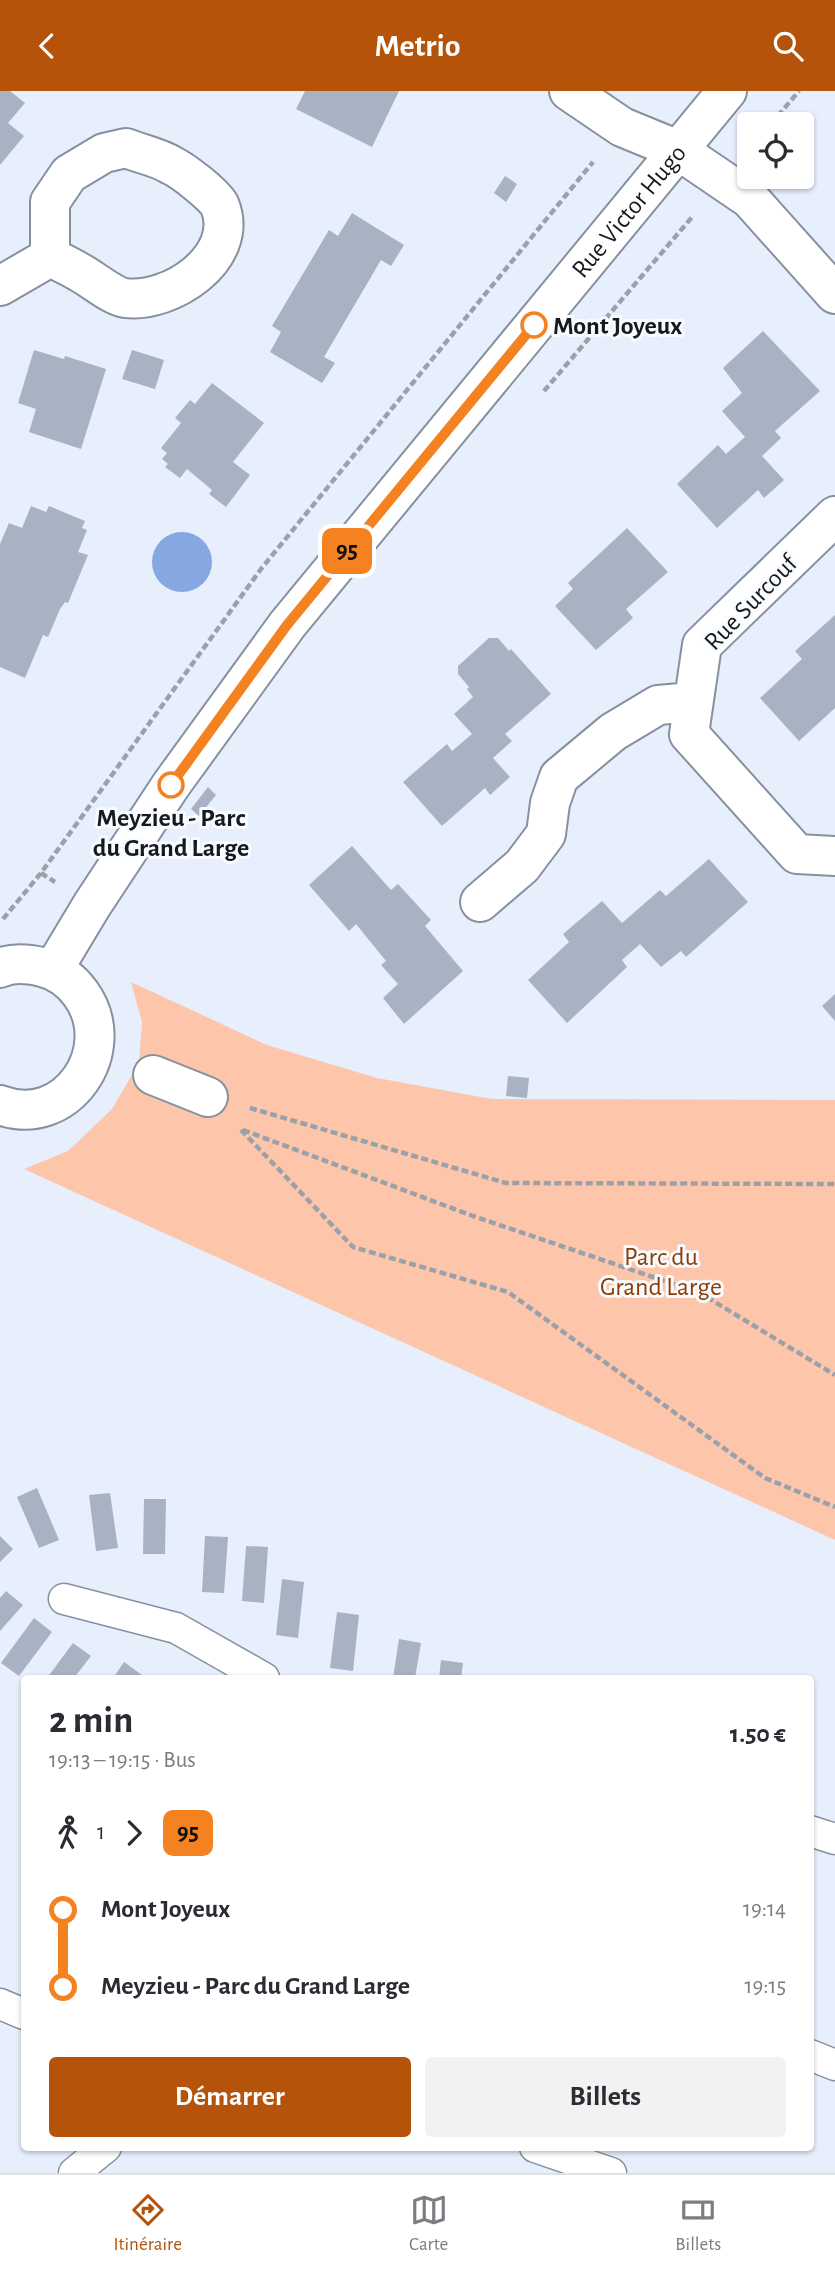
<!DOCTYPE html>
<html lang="fr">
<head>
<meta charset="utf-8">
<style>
	body { margin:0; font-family:"Alegreya Sans",sans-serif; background:#f2f2f3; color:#2b2b33; height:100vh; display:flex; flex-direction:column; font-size:26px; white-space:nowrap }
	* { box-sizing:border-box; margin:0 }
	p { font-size:23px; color:#7c7c81 }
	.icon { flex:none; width:38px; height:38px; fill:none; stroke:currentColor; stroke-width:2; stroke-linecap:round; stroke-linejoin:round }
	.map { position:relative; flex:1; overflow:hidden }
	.side { position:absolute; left:21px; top:1584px; width:793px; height:476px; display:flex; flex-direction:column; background:#fff; border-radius:7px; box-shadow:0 2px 5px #0004 }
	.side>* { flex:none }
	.badge { padding:0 14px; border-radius:10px; font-size:24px; line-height:46px }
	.controls { position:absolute; left:737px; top:21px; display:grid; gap:14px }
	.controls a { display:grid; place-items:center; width:77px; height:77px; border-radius:7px; background:#fff; box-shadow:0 2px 5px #0004; font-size:35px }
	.map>.badge { position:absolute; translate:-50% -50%; box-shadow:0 0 0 4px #fff }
	.legs { display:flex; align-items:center; gap:10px; height:77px; padding:0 28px; font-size:23px }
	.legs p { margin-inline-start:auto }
	.headline { display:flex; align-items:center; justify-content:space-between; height:119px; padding:0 28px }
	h1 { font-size:38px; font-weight:700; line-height:52px }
	.action { display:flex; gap:14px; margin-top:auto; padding:14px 28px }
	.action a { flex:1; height:80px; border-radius:7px; background:#b45309; color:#fff; font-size:28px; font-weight:700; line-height:80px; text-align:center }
	.action a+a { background:#f2f2f3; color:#2b2b33 }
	ul { padding:0 28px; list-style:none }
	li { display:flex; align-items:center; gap:24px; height:77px; font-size:26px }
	li i { display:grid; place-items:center; width:10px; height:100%; margin:0 9px; background:currentColor }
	li i::after { content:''; width:18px; height:18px; margin:-9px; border:5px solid; border-radius:50%; background:#fff }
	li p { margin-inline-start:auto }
	li:first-child i { background:linear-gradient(#0000 50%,currentColor 0) }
	li:last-child i { background:linear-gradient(currentColor 50%,#0000 0) }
	header { display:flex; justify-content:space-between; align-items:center; height:91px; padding:0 28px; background:#b45309; color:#fff; font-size:32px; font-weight:700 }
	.tab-bar { display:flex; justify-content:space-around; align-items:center; height:98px; border-top:2px solid #e1e1e2; background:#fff; font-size:19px; color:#7c7c81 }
	.tab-bar a { display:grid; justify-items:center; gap:4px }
	.tab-bar .selected { color:#b45309 }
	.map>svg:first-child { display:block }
	.green { fill:#fdc6ab }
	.water { fill:#85a8e2 }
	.building { fill:#a8b2c2 }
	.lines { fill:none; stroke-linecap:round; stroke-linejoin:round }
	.service-casing { stroke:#86909f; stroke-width:33 }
	.pedestrian-casing { stroke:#86909f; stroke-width:42 }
	.minor-casing { stroke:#86909f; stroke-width:42 }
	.tertiary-casing { stroke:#86909f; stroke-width:42 }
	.path { stroke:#9aa1ab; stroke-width:4.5; stroke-dasharray:7 3.5; stroke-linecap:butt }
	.service { stroke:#fff; stroke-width:30 }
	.pedestrian { stroke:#fff; stroke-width:38 }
	.minor { stroke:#fff; stroke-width:38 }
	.tertiary { stroke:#fff; stroke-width:38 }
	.line-1-casing { stroke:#fff; stroke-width:16 }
	.line-1 { stroke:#f58220; stroke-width:10 }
	.stop-1-dot { fill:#fff; stroke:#f58220; stroke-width:3.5 }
	.labels { text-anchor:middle; stroke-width:6; stroke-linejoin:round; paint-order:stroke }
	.street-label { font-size:26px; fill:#161a20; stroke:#f9fcff }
	.stop-label { font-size:26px; font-weight:bold; fill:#161a20; stroke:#f9fcff; text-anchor:start }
	.park-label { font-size:26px; fill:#8d3d03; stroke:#f9fcff }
</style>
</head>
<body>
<header><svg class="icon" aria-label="back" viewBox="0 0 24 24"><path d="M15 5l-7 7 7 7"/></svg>Metrio<svg class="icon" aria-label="search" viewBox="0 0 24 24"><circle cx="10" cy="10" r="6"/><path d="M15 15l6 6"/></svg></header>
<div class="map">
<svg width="835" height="2082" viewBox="0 0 835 2082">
	<rect width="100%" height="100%" fill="#e7effc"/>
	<path class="green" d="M131,891l136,63 110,33 115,21 343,1v440l-811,-371 44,-18 44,-42 27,-46 3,-41z"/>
	<path class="water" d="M152 471a30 30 0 1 1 60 0a30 30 0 1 1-60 0Z"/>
	<path class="building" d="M0,0h10l15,12 -17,20 16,13 -24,29z
		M305,0h94l-27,56 -76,-38z
		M505,85l12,8 -11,18 -12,-9z
		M352,122l52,32 -13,21 -10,-6 -57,97 11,6 -13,20 -52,-31 11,-20 -9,-6 57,-96 9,6z
		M763,240l57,60 -45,40 6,7 -19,18 22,24 -20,18 -6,-8 -41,38 -40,-44 41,-39 8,9 19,-17 -23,-26 20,-18 -19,-25z
		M34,259l30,9 1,-3 41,13 -25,80 -52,-17 7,-23 -18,-6z
		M132,259l32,10 -9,29 -33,-10z
		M212,292l52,40 -31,39 17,13 -24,32 -17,-13 3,-4 -25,-21 -7,9 -15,-11 3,-3 -6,-5 5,-6 -6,-5 20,-25 -6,-5 15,-18 5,4z
		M31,415l15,6 3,-6 36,15 -3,7 5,2 -9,22 10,3 -20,48 -3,-1 -5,7 -12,28 -5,-2 -18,43 -25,-11v-123l9,-21 13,5z
		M627,437l41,44 -42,37 7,9 -37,32 -41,-44 18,-17 -5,-6z
		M835,524v93l-36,33 -39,-43 42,-39 -7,-8z
		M489,547h9l11,13 2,-2 40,45 -46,40 7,7 -19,17 17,19 -20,18 -5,-7 -43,38 -39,-44 44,-38 5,7 20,-17 -18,-20 19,-17 -6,-8 2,-2 -11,-13v-8z
		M208,696l8,8 -17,21 -8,-7z
		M352,755l39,44 7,-6 33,36 -6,6 38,45 -59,53 -21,-26 15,-14 -17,-19 5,-4 -30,-37 -7,7 -40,-46z
		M709,768l39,43 -62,55 -5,-6 -20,16 -21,-23 -18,16 5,7 -60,56 -39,-43 41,-38 -6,-8 39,-33 20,22 38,-33 6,6z
		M835,903v27l-13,-15z
		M508,985l21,2 -2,20 -21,-2z
		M37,1397l22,52 -20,8 -22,-51z
		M110,1402l8,55 -22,3 -7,-56z
		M144,1408h22l-1,55h-22z
		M0,1445l13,13 -13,13z
		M205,1445l23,1 -4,56 -22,-1z
		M246,1455l22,1 -4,56 -22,-2z
		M282,1488l22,3 -6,56 -22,-3z
		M6,1500l17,14 -23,26v-33z
		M337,1521l22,3 -6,56 -23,-3z
		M34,1527l18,14 -33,44 -18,-13z
		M399,1548l22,4 -6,35h-22z
		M73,1552l18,13 -17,22h-27z
		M441,1569l22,3 -2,15h-22z
		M124,1571l18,13 -3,3h-26z"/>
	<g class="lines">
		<g class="service-casing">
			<path id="service" d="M64,1508l112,29 88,50
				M810,1740l25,8
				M0,1913l24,10
				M810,1964l25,10
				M535,2056l76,26
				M74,2082l32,-26"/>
		</g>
		<g class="pedestrian-casing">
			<path id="pedestrian" d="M153,984l55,22"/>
		</g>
		<g class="minor-casing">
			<path id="minor" d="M569,0l53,36 56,23 72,49 85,95
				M126,57c15,6 32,9 45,17 11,5 45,31 49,41 20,52 -50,98 -95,92 -13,-2 -34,-20 -46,-26 -10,-6 -19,-10 -29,-15v-55l19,-28 35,-21z
				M0,195l50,-29
				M835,425l-133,129 -13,89 108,120 38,2
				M480,811l42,-36 24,-32 4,-31 9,-26 54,-45 45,-27 35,-3"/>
		</g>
		<g class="tertiary-casing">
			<g id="tertiary">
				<path d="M0,877c13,-6 29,-4 42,-1 17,4 29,13 39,27 40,56 -15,136 -81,111"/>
				<path id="s1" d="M53,879l39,-65 79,-120 116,-160 440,-534"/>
			</g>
		</g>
		<path class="path" d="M771,33l28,-33
			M544,300l149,-175
			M41,782l14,9
			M3,828l38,-46 220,-304 332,-407
			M250,1017l256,75 329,1
			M241,1039l112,117 155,45 257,186 70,29
			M243,1039l230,86 227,77 135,82"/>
		<use href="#service" class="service"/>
		<use href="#pedestrian" class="pedestrian"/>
		<use href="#minor" class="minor"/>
		<use href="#tertiary" class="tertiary"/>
	</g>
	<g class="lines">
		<g class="line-1-casing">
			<path id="line-1" d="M171,694l116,-160 247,-300"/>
		</g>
		<use href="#line-1" class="line-1"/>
	</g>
	<g class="stop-1-dot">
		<circle cx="534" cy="234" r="12"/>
		<circle cx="171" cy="694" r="12"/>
	</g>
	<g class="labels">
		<g class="street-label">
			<text dy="9" stroke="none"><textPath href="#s1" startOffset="954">Rue Victor Hugo</textPath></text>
			<text transform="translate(750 511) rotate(-46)" y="9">Rue Surcouf</text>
		</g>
		<g class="stop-label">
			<text x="553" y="243">Mont Joyeux</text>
			<text x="171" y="735" text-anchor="middle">Meyzieu - Parc<tspan x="171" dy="30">du Grand Large</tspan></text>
		</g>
		<g class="park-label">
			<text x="661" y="1174">Parc du<tspan x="661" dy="30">Grand Large</tspan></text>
		</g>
	</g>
</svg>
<div class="controls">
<a><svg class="icon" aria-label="locate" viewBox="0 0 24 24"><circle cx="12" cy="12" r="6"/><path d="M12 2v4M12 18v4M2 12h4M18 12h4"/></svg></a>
</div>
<b class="badge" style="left:347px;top:460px;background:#f58220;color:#111">95</b>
<section class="side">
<div class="headline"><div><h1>2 min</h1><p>19:13 – 19:15 · Bus</p></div><b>1.50 €</b></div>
<div class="legs"><svg class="icon" aria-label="walk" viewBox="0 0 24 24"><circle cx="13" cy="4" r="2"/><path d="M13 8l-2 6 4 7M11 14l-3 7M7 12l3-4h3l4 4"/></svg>1<svg class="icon" aria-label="forward" viewBox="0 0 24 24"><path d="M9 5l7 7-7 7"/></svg><b class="badge" style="background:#f58220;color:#111">95</b></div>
<ul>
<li><i style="color:#f58220"></i><b>Mont Joyeux</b><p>19:14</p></li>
<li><i style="color:#f58220"></i><b>Meyzieu - Parc du Grand Large</b><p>19:15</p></li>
</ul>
<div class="action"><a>Démarrer</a><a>Billets</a></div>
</section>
</div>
<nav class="tab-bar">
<a class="selected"><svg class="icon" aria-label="directions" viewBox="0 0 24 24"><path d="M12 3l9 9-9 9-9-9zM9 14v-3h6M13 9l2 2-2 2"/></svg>Itinéraire</a>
<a><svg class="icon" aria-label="map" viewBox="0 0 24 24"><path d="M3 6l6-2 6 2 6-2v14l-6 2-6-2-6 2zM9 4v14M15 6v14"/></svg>Carte</a>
<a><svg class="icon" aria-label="tickets" viewBox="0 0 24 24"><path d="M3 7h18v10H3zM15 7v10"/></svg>Billets</a>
</nav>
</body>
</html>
